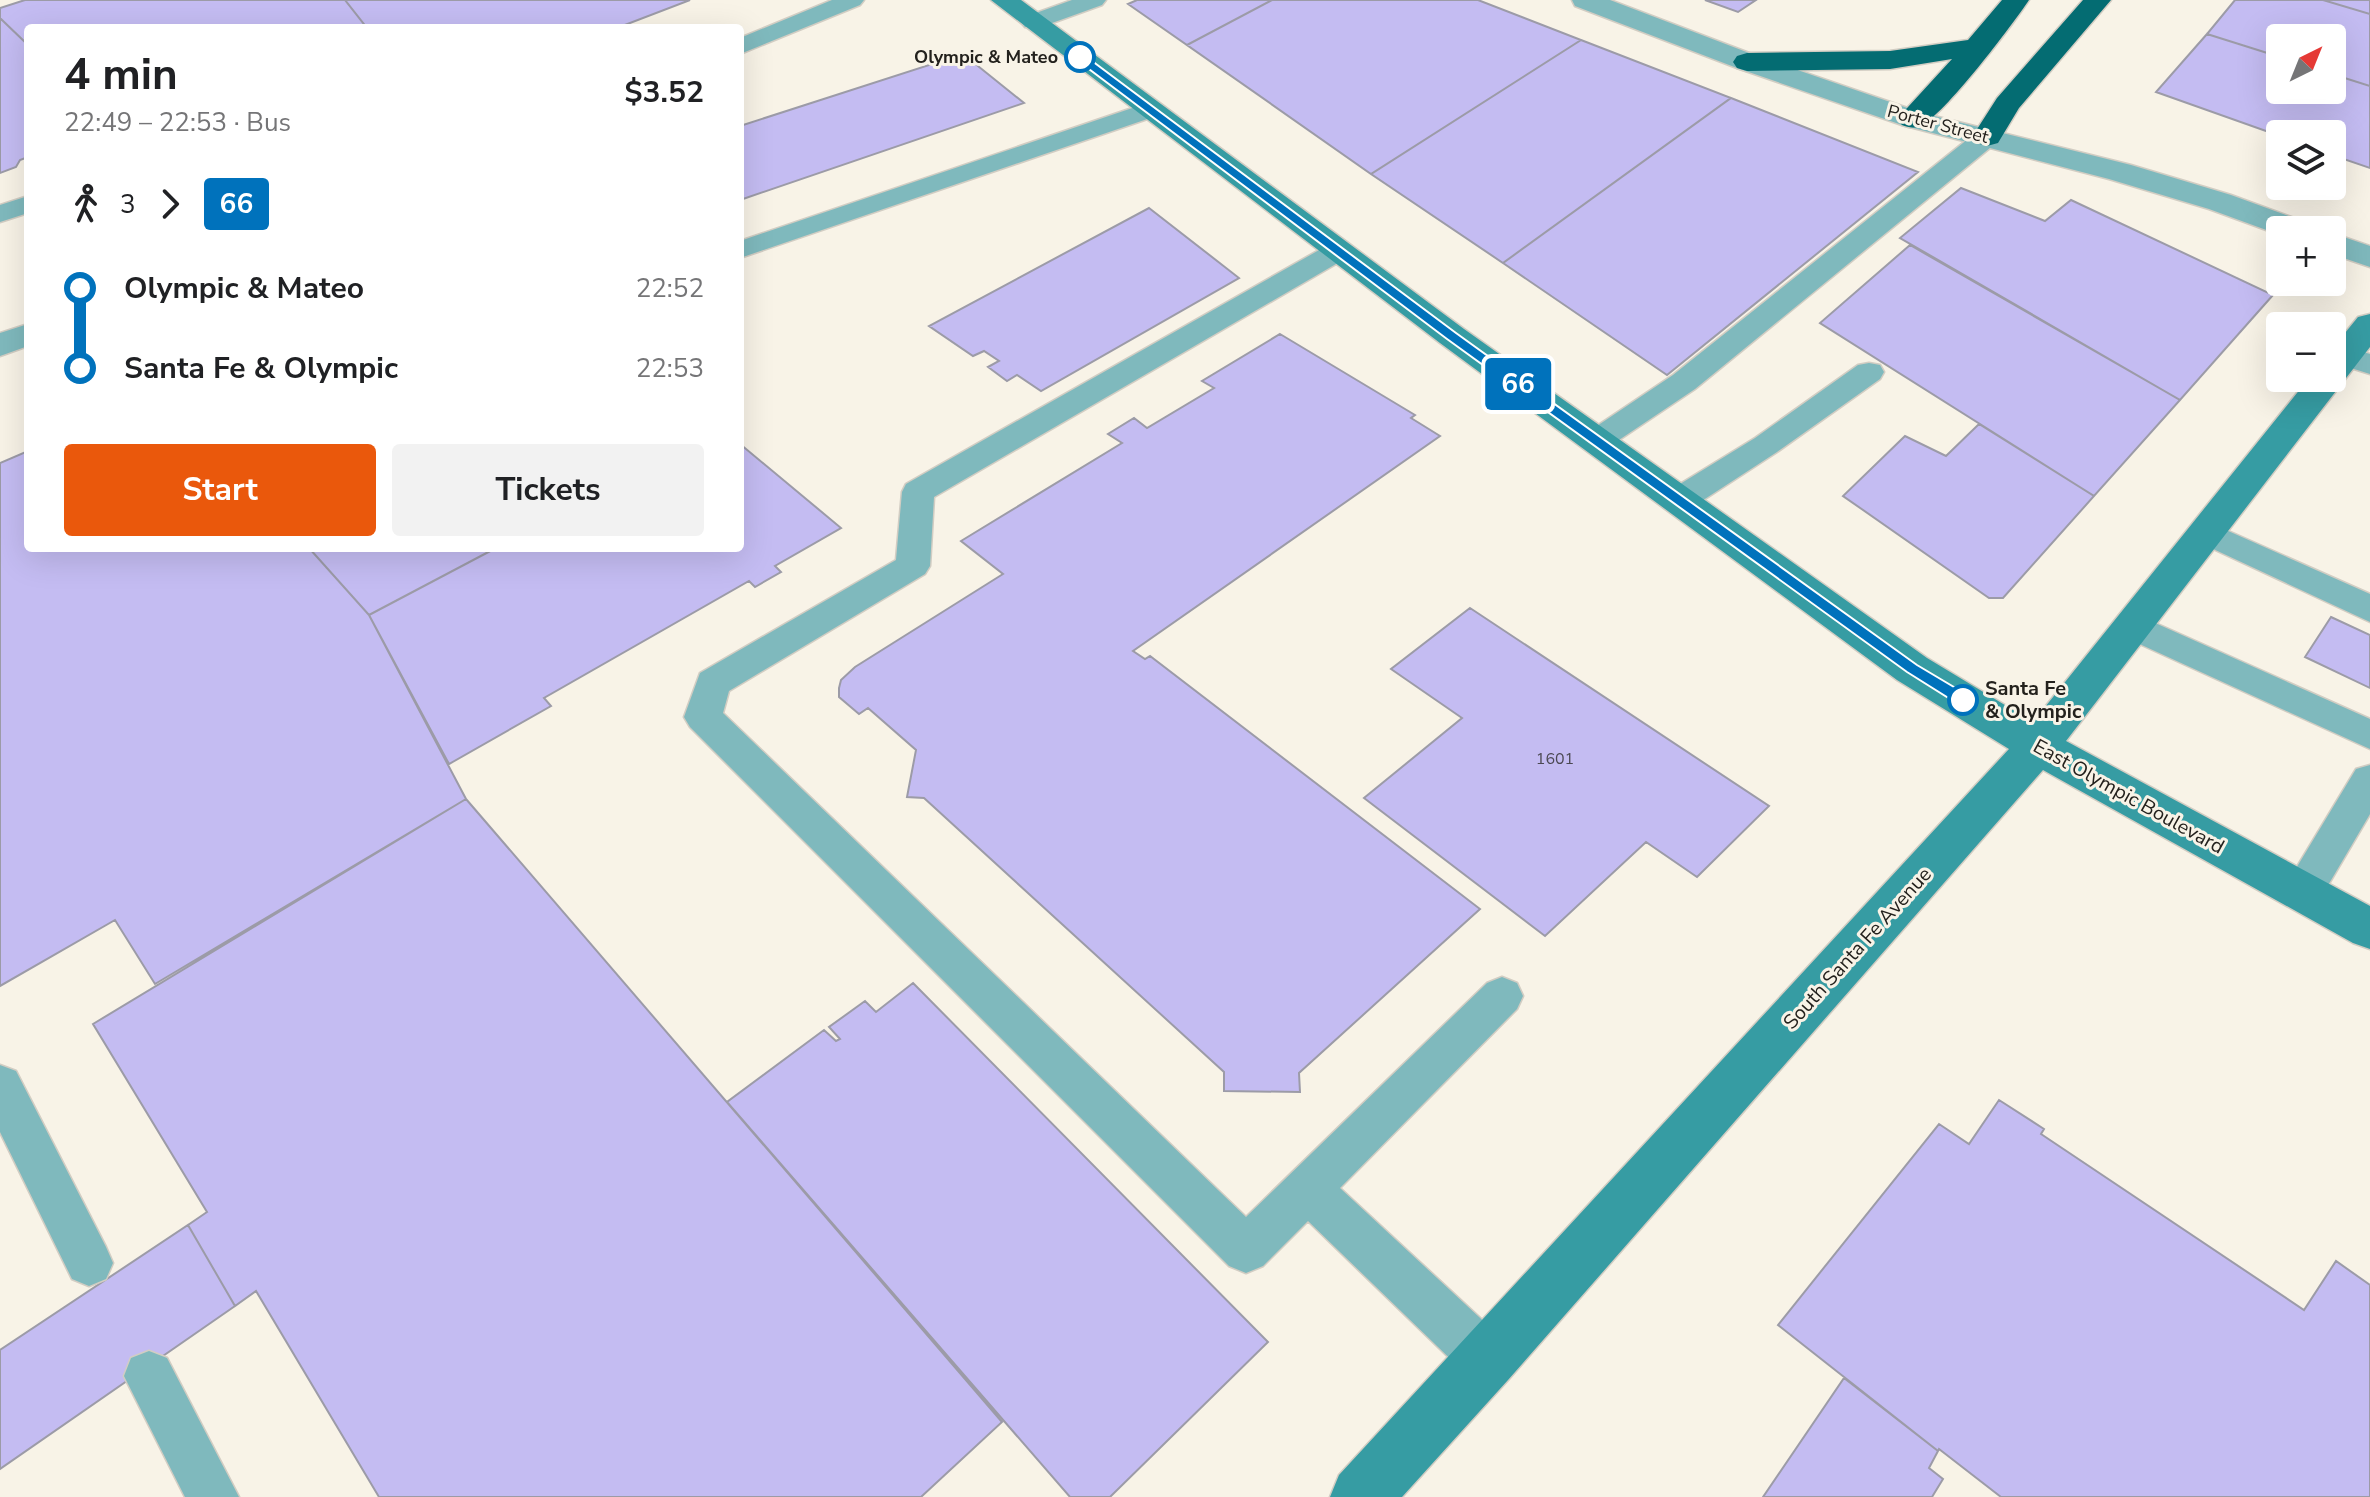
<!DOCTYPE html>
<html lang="en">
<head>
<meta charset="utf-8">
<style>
	body { margin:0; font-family:"Nunito Sans",sans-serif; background:#f2f2f2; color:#202124; height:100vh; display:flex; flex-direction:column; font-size:30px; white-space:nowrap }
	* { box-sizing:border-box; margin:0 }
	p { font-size:26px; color:#757577 }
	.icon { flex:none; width:44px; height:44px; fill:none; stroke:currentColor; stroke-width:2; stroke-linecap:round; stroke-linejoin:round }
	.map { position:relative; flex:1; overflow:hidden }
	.details { position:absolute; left:24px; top:24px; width:720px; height:528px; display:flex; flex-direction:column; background:#fff; border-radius:8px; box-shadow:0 8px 32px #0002 }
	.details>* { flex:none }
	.badge { padding:0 16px; border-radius:6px; font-size:28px; line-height:52px }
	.needle { width:52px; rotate:43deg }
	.tools { position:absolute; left:2266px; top:24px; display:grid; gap:16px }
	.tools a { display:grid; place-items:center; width:80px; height:80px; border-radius:8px; background:#fff; box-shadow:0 8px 32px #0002; font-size:40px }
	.map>.badge { position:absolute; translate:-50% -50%; box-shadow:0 0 0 4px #fff }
	.legs { display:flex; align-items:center; gap:12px; height:88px; padding:0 40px; font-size:26px }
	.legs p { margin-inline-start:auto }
	.overview { display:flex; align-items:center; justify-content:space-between; height:136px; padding:0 40px }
	h1 { font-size:44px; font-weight:700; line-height:60px }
	.action { display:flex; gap:16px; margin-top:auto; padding:16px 40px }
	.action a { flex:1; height:92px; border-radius:8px; background:#ea580c; color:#fff; font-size:32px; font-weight:700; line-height:92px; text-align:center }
	.action a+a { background:#f2f2f2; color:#202124 }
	ul { padding:0 40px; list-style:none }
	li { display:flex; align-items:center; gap:28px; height:80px; font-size:30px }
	li i { display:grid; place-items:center; width:12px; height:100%; margin:0 10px; background:currentColor }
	li i::after { content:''; width:20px; height:20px; margin:-10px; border:6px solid; border-radius:50%; background:#fff }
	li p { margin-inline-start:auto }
	li:first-child i { background:linear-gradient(#0000 50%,currentColor 0) }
	li:last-child i { background:linear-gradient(currentColor 50%,#0000 0) }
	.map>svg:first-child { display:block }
	.building { fill:#c4bcf2; stroke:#9c9ba7; stroke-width:2 }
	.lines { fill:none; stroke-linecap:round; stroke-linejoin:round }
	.service-casing { stroke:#d2cdc3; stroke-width:3 }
	.minor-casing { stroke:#d2cdc3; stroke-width:3 }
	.tertiary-casing { stroke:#d2cdc3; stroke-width:3 }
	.secondary-casing { stroke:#d2cdc3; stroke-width:3 }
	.motorway-casing { stroke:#d2cdc3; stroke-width:3 }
	.service { fill:#7fb9bd; fill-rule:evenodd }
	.minor { fill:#7fb9bd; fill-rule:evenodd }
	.tertiary { fill:#7fb9bd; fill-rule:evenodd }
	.secondary { fill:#369ca3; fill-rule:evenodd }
	.motorway { fill:#046c72; fill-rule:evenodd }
	.line-1 { fill:#0072bc; stroke:#fff; stroke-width:2 }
	.stop-1-dot { fill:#fff; stroke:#0072bc; stroke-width:4 }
	.labels { text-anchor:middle; stroke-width:6; stroke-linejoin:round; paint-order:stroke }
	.number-label { font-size:16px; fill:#4b4852 }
	.far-stop-label { font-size:18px; font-weight:bold; fill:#23211d; stroke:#f8f3e7; text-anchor:end }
	.far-street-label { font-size:18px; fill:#23211d; stroke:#f8f3e7 }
	.stop-label { font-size:20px; font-weight:bold; fill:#23211d; stroke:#f8f3e7; text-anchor:start }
	.street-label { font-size:20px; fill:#23211d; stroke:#f8f3e7 }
</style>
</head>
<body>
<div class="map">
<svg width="2370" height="1497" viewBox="0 0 2370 1497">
	<rect width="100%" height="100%" fill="#f8f3e7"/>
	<path class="building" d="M25,0h320l22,28h-339v17l-28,-27v-10z
		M345,0h345l-73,28h-250z
		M1137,0h135l-85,45 -59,-41z
		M1272,0h206l103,40 -210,134 -184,-129z
		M1705,0h51l-18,12z
		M2235,0h88l47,14v72l-38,-12v-36h-52v19l-73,-23z
		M2323,0h47v14z
		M0,18l28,27v112l-8,3 -4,7 -16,6z
		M2207,34l73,23v33h52v-16l38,12v82l-38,-13v-21l-52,2 -124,-44z
		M1581,40l150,58 -228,165 -132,-89z
		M963,54l61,49 -284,97v-74z
		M1731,98l187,74 -251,203 -164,-112z
		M1961,188l84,33 26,-21 202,95 -93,105 -280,-162z
		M1149,208l90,70 -198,113 -24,-16 -10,6 -19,-14 11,-6 -15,-10 -11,5 -44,-30z
		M1910,245l270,155 -86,96 -274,-173z
		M1280,334l135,81 -4,3 29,18 -307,215 12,8 5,-3 330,253 -181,164 1,19 -76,-1v-19l-300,-274 -17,-1 9,-47 -48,-42 -9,6 -20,-17v-9l2,-8 14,-13 148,-93 -42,-33 161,-98 -14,-9 26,-16 13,10 67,-40 -12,-7z
		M1979,424l115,72 -91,102h-14l-146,-102 62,-60 41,20z
		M740,444l101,84 -66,38 6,6 -26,15 -6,-6 -205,117 7,8 -102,58 -80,-149 127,-67h244z
		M28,451v97h281l60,67 97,184 -311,185 -40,-64 -115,66v-523z
		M309,548h187l-127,67z
		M1470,608l299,198 -72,71 -51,-35 -101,94 -181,-138 98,-80 -71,-49z
		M2331,617l39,18v53l-65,-31z
		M466,799l536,623 -81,75h-542l-123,-206 -21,15 -47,-81 19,-13 -114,-188z
		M913,983l355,359 -158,155h-40l-343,-395 97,-72 12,11 4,-2 -11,-12 36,-26 11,11z
		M1999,1100l45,29 -3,5 263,176 32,-49 34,24v212h-369l-62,-48 -1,2 -160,-126 161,-201 30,20z
		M188,1225l47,81 -235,163v-119z
		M1844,1378l94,73 -9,17 14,11 -11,18h-169z"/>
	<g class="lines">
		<g class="service-casing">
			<path id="service" d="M832,0h32l-4,5 -120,49v-16z
				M1072,0h34l-4,5 -61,22h-16l-4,-5 4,-5z
				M1150,102l9,3 4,5 -4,5 -419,143v-17z
				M1987,129l9,2 4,6 -4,6 -301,246 -88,59 -11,3 -11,-3 -5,-7 5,-7 88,-59 305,-244z
				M28,196v17l-28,9v-17z
				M1338,243l10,2 4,6 -4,6 -414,240 -4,69 -5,8 -196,117 -6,22 523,504 241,-234 15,-6 15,6 6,13 -6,13 -177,179 166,154 7,18 -7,18 -18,7 -18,-7 -162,-157 -45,45 -17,7 -17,-7 -539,-539 -6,-10 16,-44 196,-113 6,-68 4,-8 422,-239z
				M2346,347l24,7v20l-35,-11 -3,-5 3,-9z
				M1869,363l11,2 4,7 -4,7 -103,73 -86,56 -12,3 -12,-3 -5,-8 5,-8 88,-54 103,-73z
				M2208,522l162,72v28l-174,-81 -5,-8 5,-8z
				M2135,614l235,105v30l-248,-113 -5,-9 5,-9z
				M2370,765v49l-53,90 -14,5 -14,-5 -6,-12 6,-12 67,-111z
				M0,1065l16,6 90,176 7,16 -7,16 -17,7 -17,-7 -72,-147z
				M149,1351l18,7 72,139h-54l-61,-121 7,-18z"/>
		</g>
		<g class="minor-casing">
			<path id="minor" d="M28,324v22l-28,10v-23z"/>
		</g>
		<g class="tertiary-casing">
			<path id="tertiary" d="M1572,0h38l147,56 165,57 209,52 100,30 77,28 5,7h-33v5l-71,-26 -100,-30 -207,-54 -165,-57 -162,-62z
				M2332,233l38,13v21l-38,-13z"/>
		</g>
		<g class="secondary-casing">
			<path id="secondary" d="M991,0h30l443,329 463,329 106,64 276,-344h23v-29l26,-32 12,-3v33l-304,394 304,165v43l-17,-6 -310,-173 -535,610 -106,117h-72l9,-22 670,-726 -112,-69 -457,-337z"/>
		</g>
		<g class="motorway-casing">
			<path id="motorway" d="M2002,0h27c-16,24 -86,117 -109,126 -7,3 -12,1 -18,-1l-5,-6 55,-60 -62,10 -143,2 -10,-3 -4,-6 4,-6 10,-3 143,-2 78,-11z
				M2083,0h28l-92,108 -21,35 -11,3 -11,-3 -4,-6 25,-39z"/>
		</g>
		<use href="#service" class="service"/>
		<use href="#minor" class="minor"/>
		<use href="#tertiary" class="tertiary"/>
		<use href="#secondary" class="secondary"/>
		<use href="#motorway" class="motorway"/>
	</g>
	<path class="line-1" d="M1077,55h7l372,278 461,332 52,31v8h-11l-51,-32 -460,-333 -370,-279z"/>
	<g class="stop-1-dot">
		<circle cx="1080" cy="57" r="14"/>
		<circle cx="1963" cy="700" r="14"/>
	</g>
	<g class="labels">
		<g class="number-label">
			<text x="1555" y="764">1601</text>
		</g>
		<g class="far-stop-label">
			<text x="1058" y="63">Olympic &amp; Mateo</text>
		</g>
		<g class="far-street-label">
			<text transform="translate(1938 124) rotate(15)" y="6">Porter Street</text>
		</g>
		<g class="stop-label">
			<text x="1985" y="695">Santa Fe<tspan x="1985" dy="23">&amp; Olympic</tspan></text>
		</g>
		<g class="street-label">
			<text transform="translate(2129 796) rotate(29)" y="7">East Olympic Boulevard</text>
			<text transform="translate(1857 948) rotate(-48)" y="7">South Santa Fe Avenue</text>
		</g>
	</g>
</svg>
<div class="tools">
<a><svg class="needle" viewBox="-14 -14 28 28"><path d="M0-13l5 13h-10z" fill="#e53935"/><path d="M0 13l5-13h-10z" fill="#757577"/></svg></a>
<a><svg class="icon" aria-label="layers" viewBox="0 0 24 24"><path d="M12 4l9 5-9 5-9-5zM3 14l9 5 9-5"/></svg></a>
<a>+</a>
<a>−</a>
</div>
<b class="badge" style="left:1518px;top:384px;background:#0072bc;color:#fff">66</b>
<section class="details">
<div class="overview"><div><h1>4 min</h1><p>22:49 – 22:53 · Bus</p></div><b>$3.52</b></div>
<div class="legs"><svg class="icon" aria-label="walk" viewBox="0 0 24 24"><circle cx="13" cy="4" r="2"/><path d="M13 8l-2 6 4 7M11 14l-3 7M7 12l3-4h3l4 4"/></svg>3<svg class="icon" aria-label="forward" viewBox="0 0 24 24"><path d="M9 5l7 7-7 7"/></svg><b class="badge" style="background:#0072bc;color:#fff">66</b></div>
<ul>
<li><i style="color:#0072bc"></i><b>Olympic &amp; Mateo</b><p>22:52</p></li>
<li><i style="color:#0072bc"></i><b>Santa Fe &amp; Olympic</b><p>22:53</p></li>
</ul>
<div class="action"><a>Start</a><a>Tickets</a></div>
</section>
</div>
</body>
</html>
